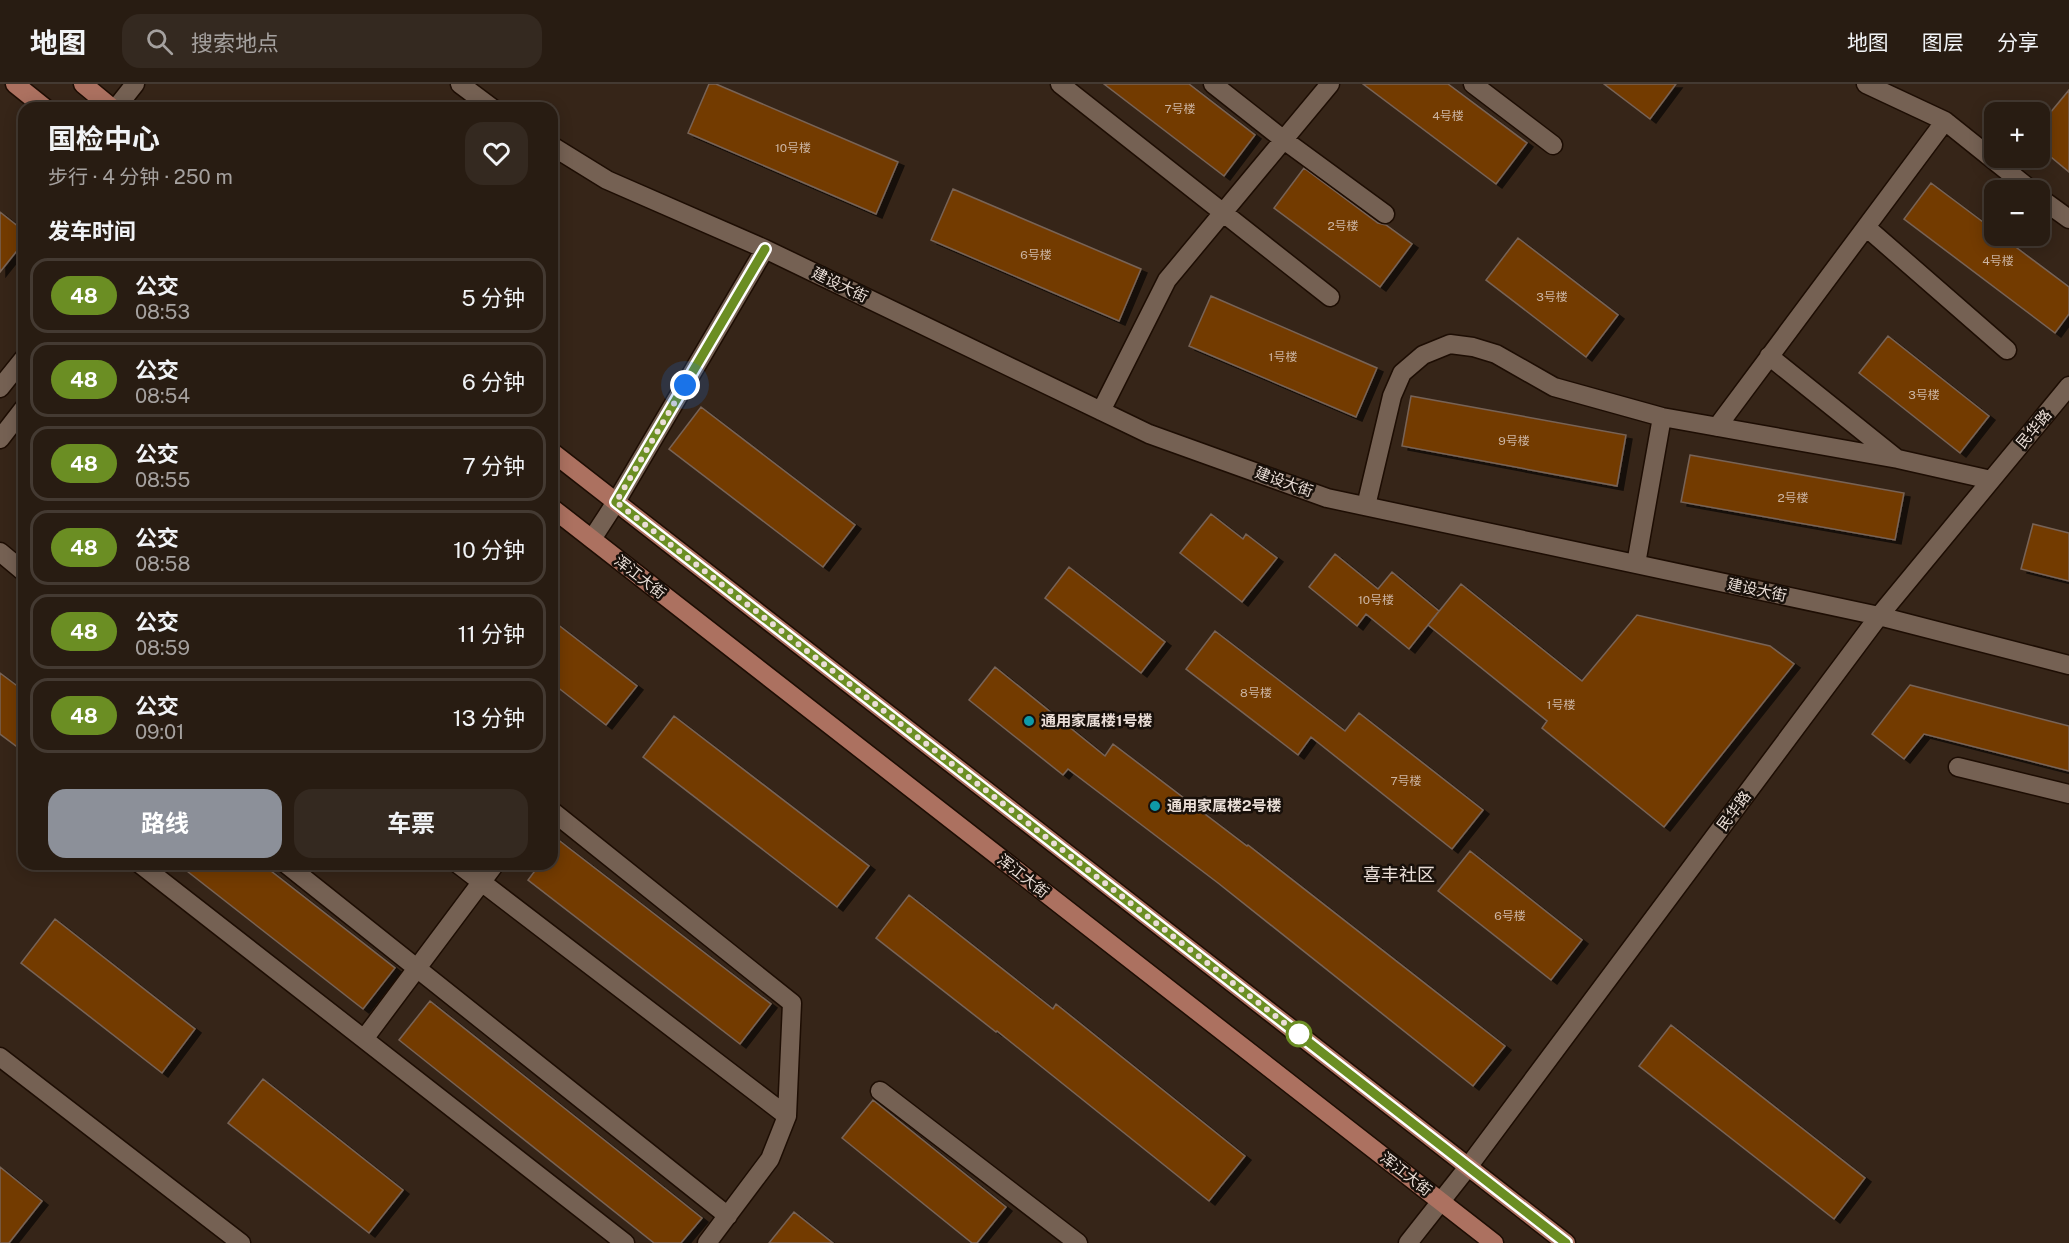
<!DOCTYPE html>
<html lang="zh">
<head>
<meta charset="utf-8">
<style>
	body { margin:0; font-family:"Public Sans","Noto Sans SC",sans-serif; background:#342920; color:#f1f3f6; height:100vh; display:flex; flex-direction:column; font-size:22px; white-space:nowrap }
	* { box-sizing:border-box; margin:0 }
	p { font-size:20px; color:#a5a19f }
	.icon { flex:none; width:33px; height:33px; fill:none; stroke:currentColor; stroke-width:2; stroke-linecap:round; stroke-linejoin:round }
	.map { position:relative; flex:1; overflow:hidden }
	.side { position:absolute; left:18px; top:18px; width:540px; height:768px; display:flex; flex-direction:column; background:#281c12; border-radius:18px; box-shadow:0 3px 15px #0003,0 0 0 2px #443a32 }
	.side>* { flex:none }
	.badge { padding:0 12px; border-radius:20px; font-size:21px; line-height:39px }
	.controls { position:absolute; left:1984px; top:18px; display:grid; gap:12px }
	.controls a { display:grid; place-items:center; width:66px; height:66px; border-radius:12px; background:#281c12; box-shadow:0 3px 15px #0003,0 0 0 2px #443a32; font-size:30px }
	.you { position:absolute; width:30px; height:30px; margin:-15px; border:4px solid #fff; border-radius:50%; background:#1a73e8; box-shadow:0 0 0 9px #1a73e833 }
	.map>.badge { position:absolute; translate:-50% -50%; box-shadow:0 0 0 3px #fff }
	h2 { padding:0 30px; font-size:22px; line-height:54px }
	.round { display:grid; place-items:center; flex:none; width:63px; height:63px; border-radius:18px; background:#342920 }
	.summary { display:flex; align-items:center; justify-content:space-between; height:102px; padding:0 30px }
	h1 { font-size:28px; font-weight:700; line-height:45px }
	.cta { display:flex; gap:12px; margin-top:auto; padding:12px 30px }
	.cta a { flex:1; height:69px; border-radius:18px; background:#8c9099; color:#fff; font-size:24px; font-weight:700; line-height:69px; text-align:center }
	.cta a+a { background:#342920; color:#f1f3f6 }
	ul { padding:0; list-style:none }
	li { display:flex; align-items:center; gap:18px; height:75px; margin:0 12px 9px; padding:0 18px; border:3px solid #443a32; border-radius:18px }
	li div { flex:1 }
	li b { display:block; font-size:22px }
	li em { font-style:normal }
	li .badge { min-width:66px; font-weight:700; text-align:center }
	header { display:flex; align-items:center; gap:36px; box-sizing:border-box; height:84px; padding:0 30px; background:#281c12; border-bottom:2px solid #443a32 }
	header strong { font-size:28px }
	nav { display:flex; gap:33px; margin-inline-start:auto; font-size:21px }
	.search { width:420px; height:54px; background:#342920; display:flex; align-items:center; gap:15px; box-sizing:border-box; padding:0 21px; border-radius:18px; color:#a5a19f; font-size:22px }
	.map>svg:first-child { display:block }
	.building { fill:#733b06; stroke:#786456; stroke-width:1.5; filter:url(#shadow) }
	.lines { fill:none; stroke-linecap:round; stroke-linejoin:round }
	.minor-casing { stroke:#1d0d03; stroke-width:21 }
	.major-casing { stroke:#1d0d03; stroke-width:21 }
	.minor { stroke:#756153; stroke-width:18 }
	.major { stroke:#ac7160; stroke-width:18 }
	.line-casing { stroke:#fff; stroke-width:14 }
	.line { stroke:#6b8e23; stroke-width:9 }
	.walk { stroke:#eaded7; stroke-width:6; stroke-dasharray:0 10.8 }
	.culture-dot { fill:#0f9aa8; stroke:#18100a; stroke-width:2 }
	.stop-dot { fill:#fff; stroke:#6b8e23; stroke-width:3 }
	.labels { text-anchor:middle; stroke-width:5; stroke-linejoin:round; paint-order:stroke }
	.number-label { font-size:12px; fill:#ccb5a3 }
	.street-label { font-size:15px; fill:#eaded7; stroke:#18100a }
	.poi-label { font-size:15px; font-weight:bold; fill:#eaded7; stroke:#18100a; text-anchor:start }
	.quarter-label { font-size:18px; fill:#eaded7; stroke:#18100a }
</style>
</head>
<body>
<header>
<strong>地图</strong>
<div class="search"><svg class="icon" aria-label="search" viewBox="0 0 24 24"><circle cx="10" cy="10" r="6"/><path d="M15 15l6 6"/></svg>搜索地点</div>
<nav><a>地图</a><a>图层</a><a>分享</a></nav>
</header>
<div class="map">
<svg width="2069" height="1159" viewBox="0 0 2069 1159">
	<defs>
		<filter id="shadow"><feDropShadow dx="6" dy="4" stdDeviation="0" flood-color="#0009"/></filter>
	</defs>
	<rect width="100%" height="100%" fill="#362518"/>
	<path class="building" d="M709,0h7l182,78 -22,52 -188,-81z
		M1104,0h85l66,51 -31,41z
		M1363,0h85l79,59 -31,41z
		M1604,0h72l-26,35z
		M2069,6v82l-29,-24v-23z
		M1304,84l74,55 8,2 26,19 -32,43 -106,-79z
		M1931,99l64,48v5h6l68,51v27l-14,19 -151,-114z
		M953,105l188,80 -22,52 -188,-81z
		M0,128l24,19v11l-24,30z
		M1518,154l100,77 -32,42 -100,-77z
		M1211,212l166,72 -21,49 -167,-71z
		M1888,252l101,80 -29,37 -101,-80z
		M1411,312l215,39 -9,51 -215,-40z
		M701,323l154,118 -32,42 -154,-118z
		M1690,371l214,38 -9,47 -214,-38z
		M1211,430l32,25 3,-5 31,24 -35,44 -62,-49z
		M2033,440l36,9v48l-48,-12z
		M1335,470l43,35 14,-17 47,39 -30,38 -43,-35 -9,12 -48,-39z
		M1069,483l96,75 -24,31 -96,-75z
		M1461,500l121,97 55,-66 133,31 24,18 -130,163 -122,-99 5,-7 -119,-96z
		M552,536l85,66 -31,39 -54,-42z
		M1215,547l130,100 14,-18 124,97 -31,39 -141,-112 -13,18 -112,-86z
		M995,583l110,89 8,-12 134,102 1,-1 257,201 -32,40 -255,-203 -150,-114 -5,6 -94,-75z
		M0,589l24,18v61l-24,-18z
		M1910,601l159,41v45l-145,-37 -20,25 -32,-25z
		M674,632l195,150 -32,41 -194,-150z
		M552,751l219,169 -31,40 -212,-164 12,-16h12z
		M1470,767l112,89 -31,40 -113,-89z
		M178,780h84l133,104 -32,41z
		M909,811l144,114 3,-5 189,152 -36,45 -212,-170 -1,1 -120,-94z
		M55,835l140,110 -33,44 -141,-110z
		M430,917l272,217 -21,25h-27l-255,-203z
		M1671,941l194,153 -31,41 -195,-153z
		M263,995l140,111 -34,43 -141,-110z
		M873,1016l133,107 -29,36h-5l-130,-105z
		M0,1083l42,34 -33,42h-9z
		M794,1128l39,31h-64z"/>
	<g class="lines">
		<g class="minor-casing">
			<path id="minor" d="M460,0l32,24
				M1060,0l270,213
				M1213,0l71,56 101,74
				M1473,0l80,61
				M1866,0l79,37
				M116,24l19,-24
				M552,62l55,34 158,69 384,185 178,64 552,118 190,49
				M2040,114l29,21
				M1866,143l141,123
				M1769,272l127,102
				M0,304l24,-30
				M1101,327l66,-131 163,-196
				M1717,343l228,-306 86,69
				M0,355l24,-31
				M1366,422l26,-110 10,-23 21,-18 27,-11 23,3 23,7 58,33 108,30 236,42 93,21
				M592,455l24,-37 149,-253
				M0,468l24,20
				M1636,480l26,-147
				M1958,683l111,27
				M552,727l240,192 -5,113 -17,43 -63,84
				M140,780l485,379
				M286,780l442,352
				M458,780l329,252
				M364,955l131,-175
				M0,973l241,186
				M880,1007l198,152
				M1408,1159l60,-76 411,-551 190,-230"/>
		</g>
		<g class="major-casing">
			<path id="major" d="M15,0l30,24
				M83,0l29,24
				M552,368l1014,791
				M552,424l942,735"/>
		</g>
		<use href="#minor" class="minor"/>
		<use href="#major" class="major"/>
	</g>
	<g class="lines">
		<g class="line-casing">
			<path id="line" d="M765,165l-149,253 950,741"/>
		</g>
		<use href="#line" class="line"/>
		<path class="walk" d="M685,301l-69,117 685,534 -2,-2"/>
	</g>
	<g class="culture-dot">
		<circle cx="1029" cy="637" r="6"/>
		<circle cx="1155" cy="722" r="6"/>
	</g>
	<circle class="stop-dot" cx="1299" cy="950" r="12"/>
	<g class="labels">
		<g class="number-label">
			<text x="1180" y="29">7号楼</text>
			<text x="1448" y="36">4号楼</text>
			<text x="793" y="68">10号楼</text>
			<text x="1343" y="146">2号楼</text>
			<text x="1036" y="175">6号楼</text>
			<text x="1998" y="181">4号楼</text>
			<text x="1552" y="217">3号楼</text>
			<text x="1283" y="277">1号楼</text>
			<text x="1924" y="315">3号楼</text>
			<text x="1514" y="361">9号楼</text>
			<text x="1793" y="418">2号楼</text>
			<text x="1376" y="520">10号楼</text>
			<text x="1256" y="613">8号楼</text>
			<text x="1561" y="625">1号楼</text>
			<text x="1406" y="701">7号楼</text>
			<text x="1510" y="836">6号楼</text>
		</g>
		<g class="street-label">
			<text transform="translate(840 201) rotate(26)" y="5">建设大街</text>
			<text transform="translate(2034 345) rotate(-50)" y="5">民华路</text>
			<text transform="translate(1284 398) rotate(20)" y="5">建设大街</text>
			<text transform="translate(640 493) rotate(38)" y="5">浑江大街</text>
			<text transform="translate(1757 506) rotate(12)" y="5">建设大街</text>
			<text transform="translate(1734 727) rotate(-53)" y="5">民华路</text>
			<text transform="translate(1023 792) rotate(38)" y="5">浑江大街</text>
			<text transform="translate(1406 1090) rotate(38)" y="5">浑江大街</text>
		</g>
		<g class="poi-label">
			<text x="1041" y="642">通用家属楼1号楼</text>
			<text x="1167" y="727">通用家属楼2号楼</text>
		</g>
		<g class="quarter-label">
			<text x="1399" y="797">喜丰社区</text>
		</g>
	</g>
</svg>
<div class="controls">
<a>+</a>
<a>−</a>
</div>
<div class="you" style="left:685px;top:301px"></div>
<section class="side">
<div class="summary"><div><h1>国检中心</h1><p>步行 · 4 分钟 · 250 m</p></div><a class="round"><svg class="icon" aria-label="heart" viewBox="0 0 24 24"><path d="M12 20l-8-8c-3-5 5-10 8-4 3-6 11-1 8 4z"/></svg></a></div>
<h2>发车时间</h2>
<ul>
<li><span class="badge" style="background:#6b8e23;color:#fff">48</span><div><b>公交</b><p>08:53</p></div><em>5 分钟</em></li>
<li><span class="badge" style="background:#6b8e23;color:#fff">48</span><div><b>公交</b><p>08:54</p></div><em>6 分钟</em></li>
<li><span class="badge" style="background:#6b8e23;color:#fff">48</span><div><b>公交</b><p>08:55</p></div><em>7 分钟</em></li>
<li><span class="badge" style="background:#6b8e23;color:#fff">48</span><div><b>公交</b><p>08:58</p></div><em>10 分钟</em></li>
<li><span class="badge" style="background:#6b8e23;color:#fff">48</span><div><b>公交</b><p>08:59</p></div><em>11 分钟</em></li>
<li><span class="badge" style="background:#6b8e23;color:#fff">48</span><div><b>公交</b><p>09:01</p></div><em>13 分钟</em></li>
</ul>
<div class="cta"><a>路线</a><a>车票</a></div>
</section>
</div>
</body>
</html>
